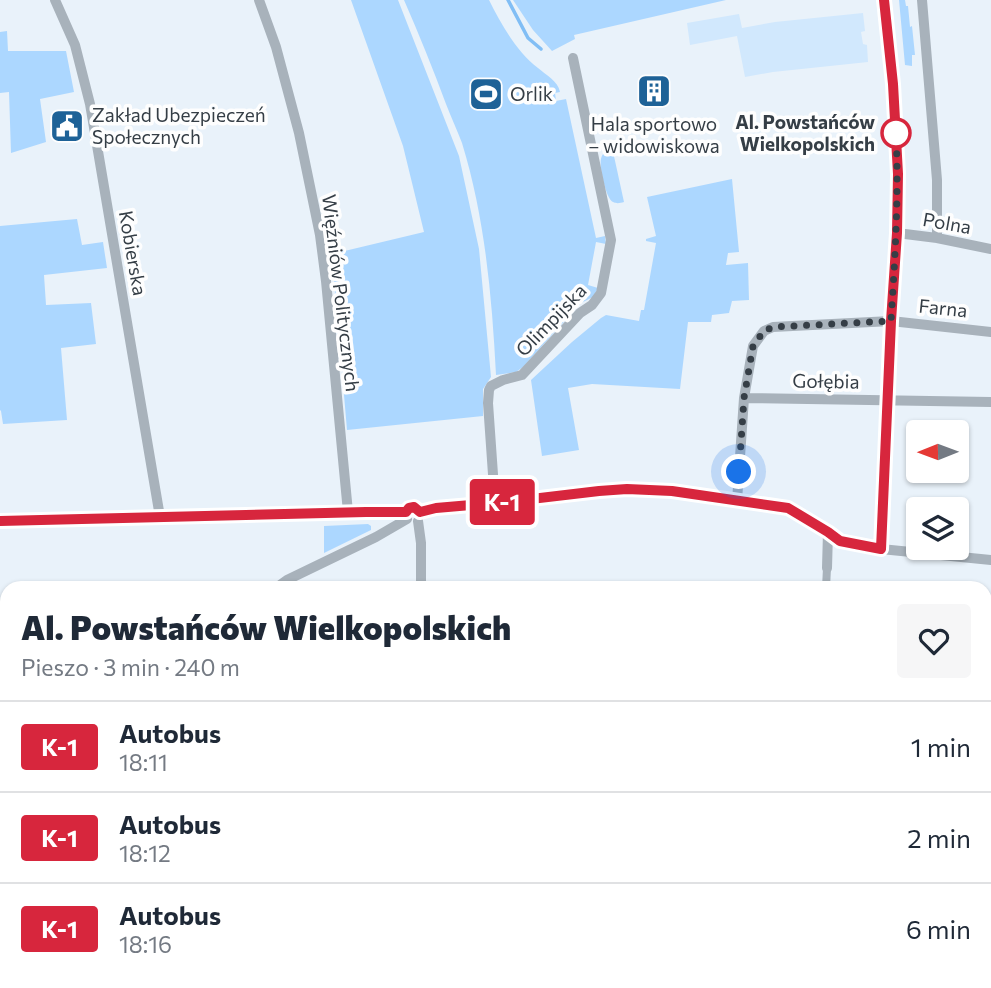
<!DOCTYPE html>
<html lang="pl">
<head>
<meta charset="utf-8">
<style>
	body { margin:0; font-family:Commissioner,sans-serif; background:#f6f6f7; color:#1f2937; height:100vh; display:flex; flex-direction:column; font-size:26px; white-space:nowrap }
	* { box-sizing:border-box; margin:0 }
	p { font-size:23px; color:#747a83 }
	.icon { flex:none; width:38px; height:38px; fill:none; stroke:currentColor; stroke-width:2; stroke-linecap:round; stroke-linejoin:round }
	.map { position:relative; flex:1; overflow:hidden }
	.side { position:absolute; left:0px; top:581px; width:992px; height:408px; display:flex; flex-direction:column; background:#fff; border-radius:21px 21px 0 0; box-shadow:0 2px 5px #0004 }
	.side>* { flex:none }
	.badge { padding:0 14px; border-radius:5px; font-size:24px; line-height:46px }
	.needle { width:46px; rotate:269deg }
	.buttons { position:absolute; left:906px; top:420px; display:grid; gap:14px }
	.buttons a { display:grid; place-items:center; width:63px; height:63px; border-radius:7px; background:#fff; box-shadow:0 2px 5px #0004; font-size:35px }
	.you { position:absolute; width:35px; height:35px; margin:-18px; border:5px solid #fff; border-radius:50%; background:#1a73e8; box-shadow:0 0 0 10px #1a73e833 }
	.map>.badge { position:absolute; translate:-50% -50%; box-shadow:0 0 0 4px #fff }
	.round { display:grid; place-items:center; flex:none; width:74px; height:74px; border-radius:7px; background:#f6f6f7 }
	.summary { display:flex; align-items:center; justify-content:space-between; height:119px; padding:0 21px }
	h1 { font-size:33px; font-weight:800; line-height:52px }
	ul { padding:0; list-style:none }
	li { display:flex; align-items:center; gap:21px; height:91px; padding:0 21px; border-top:2px solid #e0e1e3 }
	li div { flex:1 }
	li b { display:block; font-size:26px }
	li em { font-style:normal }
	li .badge { min-width:77px; font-weight:700; text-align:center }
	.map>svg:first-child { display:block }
	.built { fill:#d1e8fd }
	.green { fill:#acd7ff }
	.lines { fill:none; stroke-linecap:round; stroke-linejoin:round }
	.stream { stroke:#81bef5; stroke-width:3.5 }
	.pedestrian { stroke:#a8b2bb; stroke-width:8 }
	.minor { stroke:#a8b2bb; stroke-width:10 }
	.primary { stroke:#6c7d8d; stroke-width:18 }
	.line-casing { stroke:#fff; stroke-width:16 }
	.line { stroke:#d7263d; stroke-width:10 }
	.walk { stroke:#353e46; stroke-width:7; stroke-dasharray:0 12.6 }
	.stop-dot { fill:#fff; stroke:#d7263d; stroke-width:3.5 }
	.labels { text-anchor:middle; stroke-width:7; stroke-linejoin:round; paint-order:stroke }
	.poi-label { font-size:19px; fill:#353e46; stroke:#fefefe; text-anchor:start }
	.stop-label { font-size:19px; font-weight:bold; fill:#353e46; stroke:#fefefe; text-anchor:end }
	.street-label { font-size:19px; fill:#353e46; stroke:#fefefe }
</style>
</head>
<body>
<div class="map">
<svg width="991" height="988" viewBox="0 0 991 988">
	<rect width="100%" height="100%" fill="#e9f2fa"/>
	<path class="built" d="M863,13l2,18 -4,1 2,12 4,1 1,17 -95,10 -28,5 -8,-41 -47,9 -3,-22 52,-9 3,14 33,-6z
		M275,982h171l1,6h-184l12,-1z"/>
	<path class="green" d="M351,0h47l61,156 20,93 12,128 -8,12v27l-136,14 -15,-176 92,-22 -21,-86z
		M404,0h85c12,24 27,51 49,68 8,7 20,13 22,24l-5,1 1,8 10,-2 30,139 9,-2 1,8 -10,-2 -8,43 10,3 -5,9 -12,6 -58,64 -7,5 -20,3c-4,-78 -11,-157 -34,-232 -5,-13 -11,-26 -16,-39 -13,-35 -27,-70 -42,-104z
		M513,0h213l-152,35 1,4 -23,12 -19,-21z
		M899,0h6l1,6h2l2,21 2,-1 3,29h-3v11l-7,-1z
		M7,31l1,20h58l8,41 -34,7 6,43 -35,11 -2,-61 -9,1v-61z
		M612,147l12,55c-4,1 -7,2 -11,0 -7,-3 -14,-36 -12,-43 1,-6 6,-9 11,-12z
		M732,179l7,73 -11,1 -2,12 22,-2 1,37 -17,1 -3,12 -17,2 -1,7h-23l-8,67 -88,-5 -24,4 11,62 -37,6 -11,-76 41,-38 29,-24 5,-3 33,6 2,-11h3l12,-67 -10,-2v-2l10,-3 -9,-39z
		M77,219l5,26 21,-3 4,26 -63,7 2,30 45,-2 5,41 -35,4 6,72 -64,4 -2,-13 -1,-1v-184z
		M368,524l3,2v4l-47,23v-27z"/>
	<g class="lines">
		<path class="stream" d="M508,0l20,38 13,11"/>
		<path class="pedestrian" d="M826,588l1,-20
			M985,740l6,-43
			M985,800l6,2
			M985,931l6,1
			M807,988l1,-6"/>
		<path class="minor" d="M55,0l20,45 15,59 70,413
			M259,0l17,47 23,86 21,102 6,46 22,231
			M922,0l15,180v58
			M897,233l40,5 54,11
			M744,398l247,4
			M737,501l7,-103 9,-52 11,-15 9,-4 118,-6 100,11
			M495,503l-7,-100 1,-13 2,-4 12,-6 19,-5 58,-62 12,-8 9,-12 10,-53 -38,-182
			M420,512l16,-4 163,-17 28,-2 45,2 116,17 56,35 37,6 110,11
			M0,521l366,-9h40
			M418,521l3,22v45
			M881,549l10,-228 6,-88 1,-59 -5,-90 -9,-84
			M827,568l1,-36
			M276,588l11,-8 89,-43 31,-18
			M991,697v-3
			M456,982l1,6"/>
		<path class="primary" d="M0,823l7,7
			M140,982l4,6"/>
	</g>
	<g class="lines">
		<g class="line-casing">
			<path id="line" d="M0,521l366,-9h40l3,-4 5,-1 6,5 16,-4 70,-6 93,-11 28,-2 45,2 116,17 40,24 12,9 41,8 10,-228 6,-88 1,-59 -5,-90 -9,-84"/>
		</g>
		<use href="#line" class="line"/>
		<path class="walk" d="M739,472l5,-74 9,-52 11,-15 9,-4 118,-6c4,-63 8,-126 5,-188"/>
	</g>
	<defs>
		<g id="building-square" transform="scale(1.75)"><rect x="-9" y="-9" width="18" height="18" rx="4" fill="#1e6297" stroke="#fefefe"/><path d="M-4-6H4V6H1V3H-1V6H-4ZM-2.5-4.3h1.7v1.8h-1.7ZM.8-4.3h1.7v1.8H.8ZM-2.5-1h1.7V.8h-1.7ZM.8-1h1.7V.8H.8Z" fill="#fff"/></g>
		<g id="stadium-square" transform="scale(1.75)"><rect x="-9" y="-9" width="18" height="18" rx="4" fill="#1e6297" stroke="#fefefe"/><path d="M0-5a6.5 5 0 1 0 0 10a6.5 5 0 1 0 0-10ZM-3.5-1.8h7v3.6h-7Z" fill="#fff"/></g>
		<g id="civic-square" transform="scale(1.75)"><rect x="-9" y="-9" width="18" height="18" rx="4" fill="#1e6297" stroke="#fefefe"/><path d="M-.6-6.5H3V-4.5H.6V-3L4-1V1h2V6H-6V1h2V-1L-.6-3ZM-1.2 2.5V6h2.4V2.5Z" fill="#fff"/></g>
	</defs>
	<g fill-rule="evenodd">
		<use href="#building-square" x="654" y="91"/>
		<use href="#stadium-square" x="486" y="94"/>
		<use href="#civic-square" x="67" y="126"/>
	</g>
	<circle class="stop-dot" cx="896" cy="133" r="14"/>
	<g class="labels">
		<g class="poi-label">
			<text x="510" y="101">Orlik</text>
			<text x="92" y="122">Zakład Ubezpieczeń<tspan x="92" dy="22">Społecznych</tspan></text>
			<text x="654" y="131" text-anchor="middle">Hala sportowo<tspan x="654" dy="22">– widowiskowa</tspan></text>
		</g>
		<g class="stop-label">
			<text x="875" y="129">Al. Powstańców<tspan x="875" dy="22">Wielkopolskich</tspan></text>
		</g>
		<g class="street-label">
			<text transform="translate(947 223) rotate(10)" y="7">Polna</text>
			<text transform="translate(133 253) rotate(80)" y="7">Kobierska</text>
			<text transform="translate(341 293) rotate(83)" y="7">Więźniów Politycznych</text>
			<text transform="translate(943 308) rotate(6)" y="7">Farna</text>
			<text transform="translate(551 320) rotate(-46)" y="7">Olimpijska</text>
			<text transform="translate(826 381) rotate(1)" y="7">Gołębia</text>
		</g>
	</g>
</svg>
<div class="buttons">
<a><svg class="needle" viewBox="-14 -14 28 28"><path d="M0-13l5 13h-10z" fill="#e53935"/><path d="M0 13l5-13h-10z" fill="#747a83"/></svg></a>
<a><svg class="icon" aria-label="layers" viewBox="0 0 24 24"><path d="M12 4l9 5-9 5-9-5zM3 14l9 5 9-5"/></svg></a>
</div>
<div class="you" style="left:739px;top:472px"></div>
<b class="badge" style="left:502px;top:502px;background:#d7263d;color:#fff">K-1</b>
<section class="side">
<div class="summary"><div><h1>Al. Powstańców Wielkopolskich</h1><p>Pieszo · 3 min · 240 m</p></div><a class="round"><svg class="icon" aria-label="heart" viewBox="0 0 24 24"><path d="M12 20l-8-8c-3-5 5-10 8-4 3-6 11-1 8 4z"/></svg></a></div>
<ul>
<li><span class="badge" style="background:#d7263d;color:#fff">K-1</span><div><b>Autobus</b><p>18:11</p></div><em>1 min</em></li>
<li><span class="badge" style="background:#d7263d;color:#fff">K-1</span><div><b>Autobus</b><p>18:12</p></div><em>2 min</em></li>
<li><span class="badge" style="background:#d7263d;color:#fff">K-1</span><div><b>Autobus</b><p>18:16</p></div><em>6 min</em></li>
</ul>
</section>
</div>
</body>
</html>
